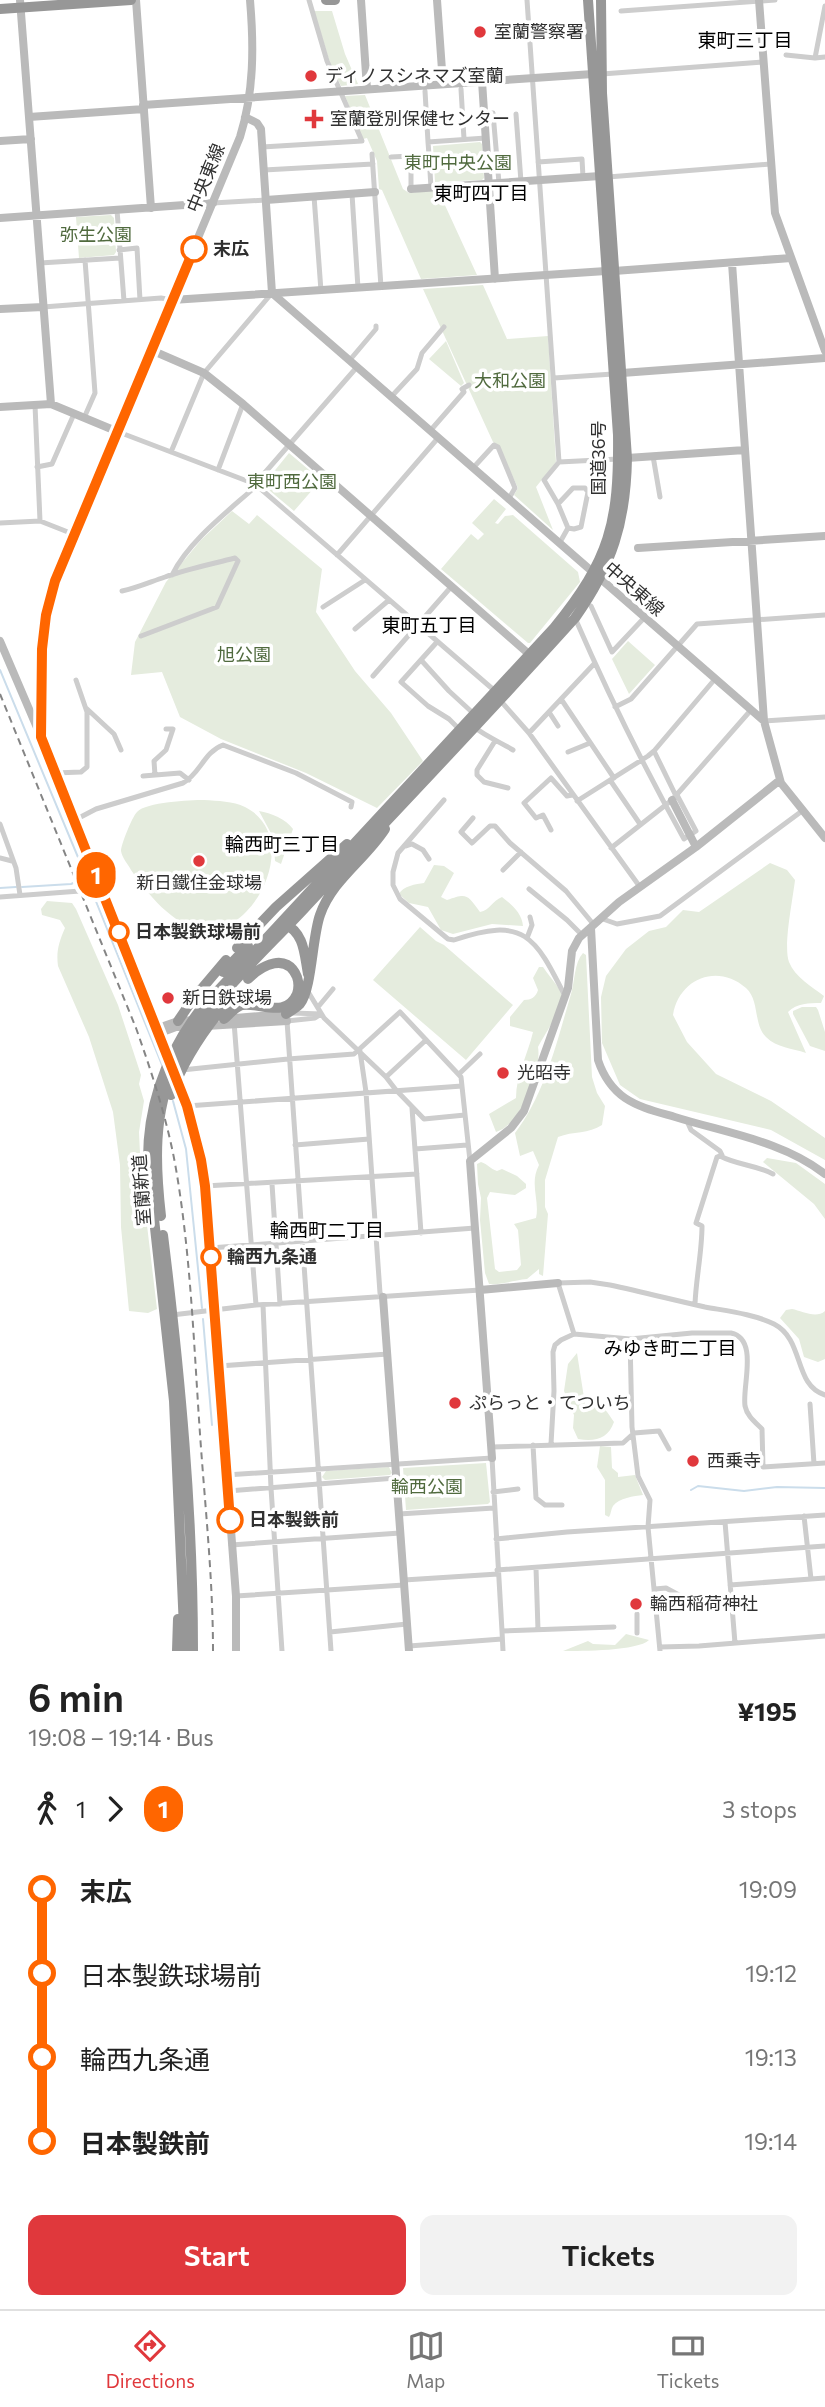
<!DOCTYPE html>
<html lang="en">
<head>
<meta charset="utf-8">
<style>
	body { margin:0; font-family:Commissioner,"Noto Sans JP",sans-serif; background:#f2f2f2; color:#222; height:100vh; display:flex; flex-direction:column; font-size:26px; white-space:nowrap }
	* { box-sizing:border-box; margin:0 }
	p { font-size:23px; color:#767676 }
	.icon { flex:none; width:38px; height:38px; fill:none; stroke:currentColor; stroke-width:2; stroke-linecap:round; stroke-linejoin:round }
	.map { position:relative; height:1651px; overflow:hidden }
	.drawer { display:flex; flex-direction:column; background:#fff; flex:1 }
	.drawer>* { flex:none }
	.badge { padding:0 14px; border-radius:23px; font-size:24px; line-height:46px }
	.map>.badge { position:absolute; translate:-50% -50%; box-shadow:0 0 0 4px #fff }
	.legs { display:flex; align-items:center; gap:10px; height:77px; padding:0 28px; font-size:23px }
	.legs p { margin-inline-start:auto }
	.headline { display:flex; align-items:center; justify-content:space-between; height:119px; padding:0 28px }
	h1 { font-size:38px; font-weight:600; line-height:52px }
	.button { display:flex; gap:14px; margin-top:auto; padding:14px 28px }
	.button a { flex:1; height:80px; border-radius:14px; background:#e0383c; color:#fff; font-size:28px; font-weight:600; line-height:80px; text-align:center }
	.button a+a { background:#f2f2f2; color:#222 }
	ul { padding:0 28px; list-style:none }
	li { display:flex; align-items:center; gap:24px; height:84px; font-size:26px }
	li i { display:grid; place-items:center; width:10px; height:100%; margin:0 9px; background:currentColor }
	li i::after { content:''; width:18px; height:18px; margin:-9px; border:5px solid; border-radius:50%; background:#fff }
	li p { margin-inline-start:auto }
	li:first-child i { background:linear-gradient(#0000 50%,currentColor 0) }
	li:last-child i { background:linear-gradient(currentColor 50%,#0000 0) }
	.tabs { display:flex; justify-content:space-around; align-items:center; height:98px; border-top:2px solid #e0e0e0; background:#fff; font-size:19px; color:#767676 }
	.tabs a { display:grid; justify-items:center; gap:4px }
	.tabs .current { color:#e0383c }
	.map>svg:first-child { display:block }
	.green { fill:#e5ecde }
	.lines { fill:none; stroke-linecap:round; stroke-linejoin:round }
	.stream { stroke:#cbddeb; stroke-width:2 }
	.street { stroke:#cdcdcd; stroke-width:5 }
	.secondary { stroke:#bababa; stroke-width:8 }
	.highway { stroke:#979797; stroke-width:10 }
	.rail { stroke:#858585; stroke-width:2; stroke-dasharray:7 5; stroke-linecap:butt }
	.line-1-casing { stroke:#fff; stroke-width:16 }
	.line-1 { stroke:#f60; stroke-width:10 }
	.poi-dot { fill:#e0383c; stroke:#fff; stroke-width:2.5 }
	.stop-1-dot { fill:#fff; stroke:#f60; stroke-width:3.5 }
	.labels { text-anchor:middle; stroke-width:7; stroke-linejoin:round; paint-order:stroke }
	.poi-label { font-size:18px; fill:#303030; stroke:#fff; text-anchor:start }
	.park-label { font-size:18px; fill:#506a3e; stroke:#fff }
	.street-label { font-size:18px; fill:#303030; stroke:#fff }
	.stop-label { font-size:18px; font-weight:bold; fill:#303030; stroke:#fff; text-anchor:start }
	.neighbourhood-label { font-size:19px; fill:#000; stroke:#fff }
</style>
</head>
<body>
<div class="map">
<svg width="825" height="1651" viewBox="0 0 825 1651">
	<rect width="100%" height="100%" fill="#fff"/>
	<path class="green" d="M314,11h18l13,43 13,30 -17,2 -11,-23z
		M365,95l38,94 6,4 29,-3 39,85 -56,4 -39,-89 -3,-1 -2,-28 -10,-23 -4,1 -18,-43z
		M480,142l2,2 2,34 -2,2 -47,2 -2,-36z
		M111,215l3,3 2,34 -2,3 -35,3 -3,-41z
		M483,285l24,54 41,-3 8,126 -20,25 17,43 -39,-35 4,-7 -19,-41 -6,-5 -70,-153z
		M446,341l18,42 -3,3 -32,-27z
		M289,453l32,27 -27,31 -31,-26z
		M494,499l12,10 -11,14 3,1 7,-8 8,-1 65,57 2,10 -50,61h-2l-87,-74 30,-35 7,6 6,-6 -12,-11z
		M232,511l17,13 8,-9 65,54 -6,43 39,59 36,42 32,48 -46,47 -71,-35 -85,-34 -41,-22 -18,-45 -31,3 4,-33 31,-60 35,-42z
		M628,641l27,24 -26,29 -17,-35z
		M204,800c14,1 29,1 41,7 58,29 11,129 -42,123 -30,-4 -56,-37 -72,-60 -3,-6 -9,-12 -10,-19 0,-6 11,-34 16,-39 9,-10 53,-12 67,-12z
		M259,811c12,2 27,8 34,18l-12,35 -6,-3 -2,-24z
		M770,863l17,7 8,10c-2,19 -12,66 -6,82 6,15 23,25 35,34l-3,7c-12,0 -24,0 -33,9l18,41c-14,-5 -29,-5 -40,-16 -13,-13 -6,-36 -20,-49 -28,-25 -67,-10 -73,27l14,27 29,32 55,27 54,37v22l-54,-30 -131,-31 -20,-14 -18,-42 -1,-46 5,-21 20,-27 23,-18 17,-4 17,-17 16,2z
		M434,865l10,1 10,7 -13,24 6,3c20,-7 20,-6 33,12 10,-2 12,-11 22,-15 9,7 20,16 21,29l-31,-2 -39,10 -12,-4 -13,-23 -19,-4 -10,-9c4,-8 17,-10 25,-11z
		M47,901l25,2 4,6 42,96 23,70 -2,9 5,17 -5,31 2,43 16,134 -9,4 -19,-2 -8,-84 -1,-62 -7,-53 -24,-75 -31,-71c-2,-15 1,-24 7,-38l-5,-8 -18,-5 -1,-6z
		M420,927l16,14 8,4 69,60 -47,55 -93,-80z
		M583,953l3,2 6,122 5,16 8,13 -3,19c-13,9 -29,6 -44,12l-13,43v27l3,7 -5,62 -4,-2v-5l-12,10c-13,1 -24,6 -38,5l-4,-11 -5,-53 1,-22 -3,-14 -1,-20 4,-2c7,2 9,7 16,9l5,-2 15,7 9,8v4l-11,7 -25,-3 -3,6 8,71 4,3 18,-2 4,-5 -3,-35 -4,-6 22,-6c4,-18 -7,-34 3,-53l-6,-14 -13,5 -5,-23c30,-39 42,-92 56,-139 4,-13 3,-31 12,-41z
		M539,967h4c5,8 12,15 17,23 7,13 -16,45 -22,57 4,23 -17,78 -42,85l-7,-18 27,-16c0,-23 12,-44 17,-66l-23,-6v-9l14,-17c7,0 12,-3 14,-10l-5,-12z
		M802,1007h14l2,3 7,22v19l-15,-5 -17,-32v-3z
		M767,1158l29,5 29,21v35l-11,-15 -51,-42z
		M792,1309c10,2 24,10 33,2v48l-7,3 -14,-5 -5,-18 -19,-21 6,-8z
		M577,1353l8,51 2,2c15,-4 19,4 27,16 -6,17 -19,20 -36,17l-5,-11 1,-13 -10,-24 4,-27z
		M600,1446l11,1 1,21 6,5v4l17,-2 8,20c-9,1 -24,3 -30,11 -2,3 -2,8 -4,11l-4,-2v-35l-8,-13z
		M486,1463l4,39 -2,2 -82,6 -3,-42z
		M389,1467l3,6 -2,2 -65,5 -3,-3 4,-6z
		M626,1634l23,6c-11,11 -67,11 -86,11l25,-10 5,3 22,1z"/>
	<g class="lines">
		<path class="stream" d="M0,670l90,216
			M22,887l49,-3 14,-6
			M0,888l16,-1
			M93,894l69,171
			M173,1101l13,48 16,159
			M203,1319l9,106
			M691,1490l7,-4 46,5 33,-4 48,1"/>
		<path class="street" d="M527,0l32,462 -15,18 14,24 10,24 -9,16
			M825,6l-10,52 10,-1
			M621,11l154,-11
			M786,55l29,3
			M602,74l161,-12
			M461,89l3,50
			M425,91l3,51
			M484,114l9,-1 6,70
			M516,114l5,68
			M262,147l100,-6 -35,-80 -18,-61
			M372,154l9,133
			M429,155l-1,-13 58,-4
			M391,157l20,-1
			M538,162l44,-3 1,18
			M264,170l109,-6
			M608,177l162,-13
			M411,189v-33l18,-1 2,33
			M352,194l6,94
			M314,196l7,95
			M213,203l53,-3
			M117,210l7,91
			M119,250l18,-2 3,52
			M40,263l80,-5
			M43,307l118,-9 11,2
			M349,361l27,-32v-3
			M554,378l59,-4
			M391,397l26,-28 5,-16 22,-26
			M35,405l5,116
			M84,418l11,-25 -10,-133
			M116,431l139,53 240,207
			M430,431l34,-39 -2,-3 7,-4
			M171,452l33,-79 68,-80
			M653,456l7,41
			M559,462l59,-3
			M37,467l15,-3 22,-50
			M473,468l21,-23 4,2 17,41 -7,12
			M218,470l25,-66
			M558,504l15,-16h12l3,4 -7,35 -7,2 -6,-1
			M0,523l40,-2 33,13
			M337,555l101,-117
			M172,575c16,-33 55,-63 82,-87l1,-4 102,-117
			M122,591c15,-3 28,-9 43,-14 22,-8 47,-13 70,-19l3,3 -21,46 -76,29
			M591,606l21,46 32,-34
			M323,607l42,-27
			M575,618c33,76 69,149 109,221l12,-8 -19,-36
			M355,629l34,-29
			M437,642l-36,40 27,24 21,13 11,11
			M421,660l28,31 25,23
			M373,676l78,-89
			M499,699l30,34 111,154
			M561,699l53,79
			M615,707l16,-8 66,-75 128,-9
			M86,708l28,26 7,16
			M549,712l9,14
			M764,721l61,-4
			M474,727c13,10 26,15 39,23
			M529,733l65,-69
			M495,741l-18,29v5l7,7 24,6
			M568,752l22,-9
			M55,773l26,-1 6,-5v-55l-11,-32
			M155,775l-1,-14 12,-11 7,-21h-7
			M143,776l37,-3 9,7
			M610,780l30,44
			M676,796l-22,-45 61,-72
			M444,800l-46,53 -5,19v13l7,14 48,40 6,1c70,-24 81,-4 111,56
			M577,801l71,-45 6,-5
			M473,818l-12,14 11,11 18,-17h5l15,17 56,48 28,34
			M73,821l23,-12 87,-26c17,-9 21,-31 40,-38l73,28 56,29 -1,5
			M0,824l16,44 4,27
			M551,830l-8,-15 -7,3 -12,-15 27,-25 16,18 5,-1
			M406,846l6,-2 11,6 6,9
			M611,848l61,-48 79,-90
			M0,858l12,3
			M503,870l18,-18
			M529,889l38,31 15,15
			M0,897l80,-6 20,-5
			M600,918l17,6 43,-8 142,-105
			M527,938l5,-13 -2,-8
			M307,990l17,28 62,59 10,13 28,29 41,-4
			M318,1007l15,-18
			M293,1013l28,1
			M287,1021l44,630
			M287,1021l28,-3 6,-4
			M234,1022l22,283
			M360,1051l6,41 14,201 3,4
			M182,1070l106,-11 66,-5 46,-42 61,65 9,84
			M459,1074l21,-20
			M386,1077l40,-37
			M187,1106l275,-20
			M412,1108l9,125
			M687,1121l4,9 29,21 2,4 -5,2 -21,66 6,3c0,26 -6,52 -7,78
			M295,1145l74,-6
			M415,1149l52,-4
			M720,1156c17,9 36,9 53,18
			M272,1184l8,120
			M205,1186l212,-12
			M210,1248l265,-20
			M263,1305l8,183 11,163
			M172,1315l84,-10 224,-15
			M574,1334l-16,-51 32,-1 20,3c32,7 64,15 95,22 22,4 49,7 69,17 31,16 19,61 51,71
			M630,1339l2,88 6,49 12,24 -2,27 12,124
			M219,1366l169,-12
			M810,1404l4,60
			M551,1444l3,-53 -1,-39 2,-7 6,-5 13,-6 56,5 62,-6h39c28,6 11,53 14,73 2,10 10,16 17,23l1,38 62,-4
			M533,1445l3,53 9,7h17
			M491,1447l132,-4 11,-10 25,-2 10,18
			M226,1475l266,-17 10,173
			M228,1491l168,-13
			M493,1492l25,-3
			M399,1514l95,-6
			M725,1522l10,121
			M496,1539l71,-7 258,-17
			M231,1545l169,-12
			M536,1568l2,62
			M497,1570l328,-24
			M811,1579l14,-1
			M404,1580l94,-6
			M730,1585l81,-6 -7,-63
			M655,1589l11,-1 24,13
			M236,1596l168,-11
			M330,1632l77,-8
			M637,1633v-19
			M409,1646l93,-7
			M660,1647l39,-1 126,-10
			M503,1651l-1,-20 112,-4"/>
		<path class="secondary" d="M20,0l31,404
			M136,0l15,208
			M361,0l6,89
			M437,0l6,84
			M759,0l16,213 50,138
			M482,81l13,198
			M143,105l450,-31
			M29,117l115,-8
			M245,117l12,6 4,6 11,164
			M0,141l31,-2
			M411,189l189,-13
			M266,200l109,-8
			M0,218l213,-15
			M732,263l32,458
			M614,271l177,-13
			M272,293l492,428 17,62 44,55
			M172,300l434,-29
			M0,309l43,-2
			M151,350l53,23 39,31 287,251
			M622,373l203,-15
			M0,407l51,-3 65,27
			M627,458l118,-8
			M638,548l187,-12
			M0,641l41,96 130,326
			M41,734c-1,-53 -1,-102 14,-153l185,-444c14,-45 14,-90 10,-137
			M672,800l24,47
			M591,928l7,132c5,15 14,29 27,38 15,10 33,14 50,19 51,16 108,24 150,57
			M223,1019l63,-5
			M206,1026l81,-5
			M158,1028l20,-7 18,-1
			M160,1033l16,-6h14
			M177,1078l18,55 10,53 31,410v55
			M480,1290l78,-7
			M383,1297l26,354
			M492,1458l-22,-297 41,-33 13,-17 44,-123 4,-37 7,-13 40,-36 77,-55 84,-67"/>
		<path class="highway" d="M326,0h9
			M0,9l131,-9
			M284,923c21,11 20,30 24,51
			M237,948l39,-41 71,-63
			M223,972l25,-26
			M286,1014c5,-3 10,-6 14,-10 12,-15 12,-67 20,-89 12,-35 45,-55 65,-86
			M224,1019c6,-5 11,-12 18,-14 18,-3 44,14 55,-11 2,-6 2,-11 0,-17 -10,-25 -35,-12 -49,2
			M178,1021l15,-22 33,-39
			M171,1095c13,-37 34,-67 59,-96
			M161,1216c-6,-52 -8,-103 14,-151 27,-58 85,-109 128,-155 91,-97 183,-193 272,-292 37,-52 51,-96 52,-160l-25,-365 -1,-93
			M163,1235c17,138 30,277 30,416
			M177,1651l1,-32
			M185,1651l-11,-250 -26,-237c-1,-58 17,-108 52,-154l354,-382c56,-69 65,-105 64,-193l-30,-435"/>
		<path class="rail" d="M0,694l136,334c17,48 33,97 41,147 14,85 17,173 23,259 5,72 13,145 13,217"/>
	</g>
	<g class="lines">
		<g class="line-1-casing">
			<path id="line-1" d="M194,249l-139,332 -9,34 -4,34 -1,88 146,369 14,54 4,26 25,334"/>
		</g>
		<use href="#line-1" class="line-1"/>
	</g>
	<g class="poi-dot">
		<circle cx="480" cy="32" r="7"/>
		<circle cx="311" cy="76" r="7"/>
		<path d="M310.5 108.5h7v7h7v7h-7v7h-7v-7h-7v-7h7z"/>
		<circle cx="199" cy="861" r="7"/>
		<circle cx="168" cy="998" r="7"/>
		<circle cx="503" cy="1073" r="7"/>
		<circle cx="455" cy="1403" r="7"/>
		<circle cx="693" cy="1461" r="7"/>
		<circle cx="636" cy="1604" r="7"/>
	</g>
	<g class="stop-1-dot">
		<circle cx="194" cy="249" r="12"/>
		<circle cx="119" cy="932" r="9"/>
		<circle cx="211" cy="1257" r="9"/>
		<circle cx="230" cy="1520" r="12"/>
	</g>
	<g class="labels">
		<g class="poi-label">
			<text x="494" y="38">室蘭警察署</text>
			<text x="325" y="82">ディノスシネマズ室蘭</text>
			<text x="330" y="125">室蘭登別保健センター</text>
			<text x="199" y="889" text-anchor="middle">新日鐵住金球場</text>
			<text x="182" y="1004">新日鉄球場</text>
			<text x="517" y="1079">光昭寺</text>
			<text x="469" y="1409">ぷらっと・てついち</text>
			<text x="707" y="1467">西乗寺</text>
			<text x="650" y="1610">輪西稲荷神社</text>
		</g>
		<g class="park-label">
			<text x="458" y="169">東町中央公園</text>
			<text x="96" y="241">弥生公園</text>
			<text x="510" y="387">大和公園</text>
			<text x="292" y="488">東町西公園</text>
			<text x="244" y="661">旭公園</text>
			<text x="427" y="1493">輪西公園</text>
		</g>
		<g class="street-label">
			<text transform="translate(206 178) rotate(-68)" y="6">中央東線</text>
			<text transform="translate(599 458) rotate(-90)" y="6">国道36号</text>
			<text transform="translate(634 589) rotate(41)" y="6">中央東線</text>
			<text transform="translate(142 1190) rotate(-94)" y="6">室蘭新道</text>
		</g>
		<g class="stop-label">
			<text x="213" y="255">末広</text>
			<text x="135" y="938">日本製鉄球場前</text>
			<text x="227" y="1263">輪西九条通</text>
			<text x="249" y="1526">日本製鉄前</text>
		</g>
		<g class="neighbourhood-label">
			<text x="745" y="47">東町三丁目</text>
			<text x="481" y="200">東町四丁目</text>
			<text x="429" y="632">東町五丁目</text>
			<text x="282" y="851">輪西町三丁目</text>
			<text x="327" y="1237">輪西町二丁目</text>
			<text x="670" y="1355">みゆき町二丁目</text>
		</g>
	</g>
</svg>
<b class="badge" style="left:96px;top:875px;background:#f60;color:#fff">1</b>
</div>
<section class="drawer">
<div class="headline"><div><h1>6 min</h1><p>19:08 – 19:14 · Bus</p></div><b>¥195</b></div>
<div class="legs"><svg class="icon" aria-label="walk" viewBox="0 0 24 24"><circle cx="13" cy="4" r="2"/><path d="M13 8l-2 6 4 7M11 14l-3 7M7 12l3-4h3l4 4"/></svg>1<svg class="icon" aria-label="forward" viewBox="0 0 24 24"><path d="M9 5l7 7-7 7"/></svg><b class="badge" style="background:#f60;color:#fff">1</b><p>3 stops</p></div>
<ul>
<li><i style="color:#f60"></i><b>末広</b><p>19:09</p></li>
<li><i style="color:#f60"></i><span>日本製鉄球場前</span><p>19:12</p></li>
<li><i style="color:#f60"></i><span>輪西九条通</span><p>19:13</p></li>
<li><i style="color:#f60"></i><b>日本製鉄前</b><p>19:14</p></li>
</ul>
<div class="button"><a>Start</a><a>Tickets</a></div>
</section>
<nav class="tabs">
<a class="current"><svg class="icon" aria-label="directions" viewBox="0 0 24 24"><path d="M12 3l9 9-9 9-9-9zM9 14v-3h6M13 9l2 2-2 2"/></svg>Directions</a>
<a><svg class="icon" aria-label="map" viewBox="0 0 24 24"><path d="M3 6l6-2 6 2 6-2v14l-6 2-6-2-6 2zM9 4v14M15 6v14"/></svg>Map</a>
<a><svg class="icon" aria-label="tickets" viewBox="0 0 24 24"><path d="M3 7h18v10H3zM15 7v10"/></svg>Tickets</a>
</nav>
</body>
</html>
